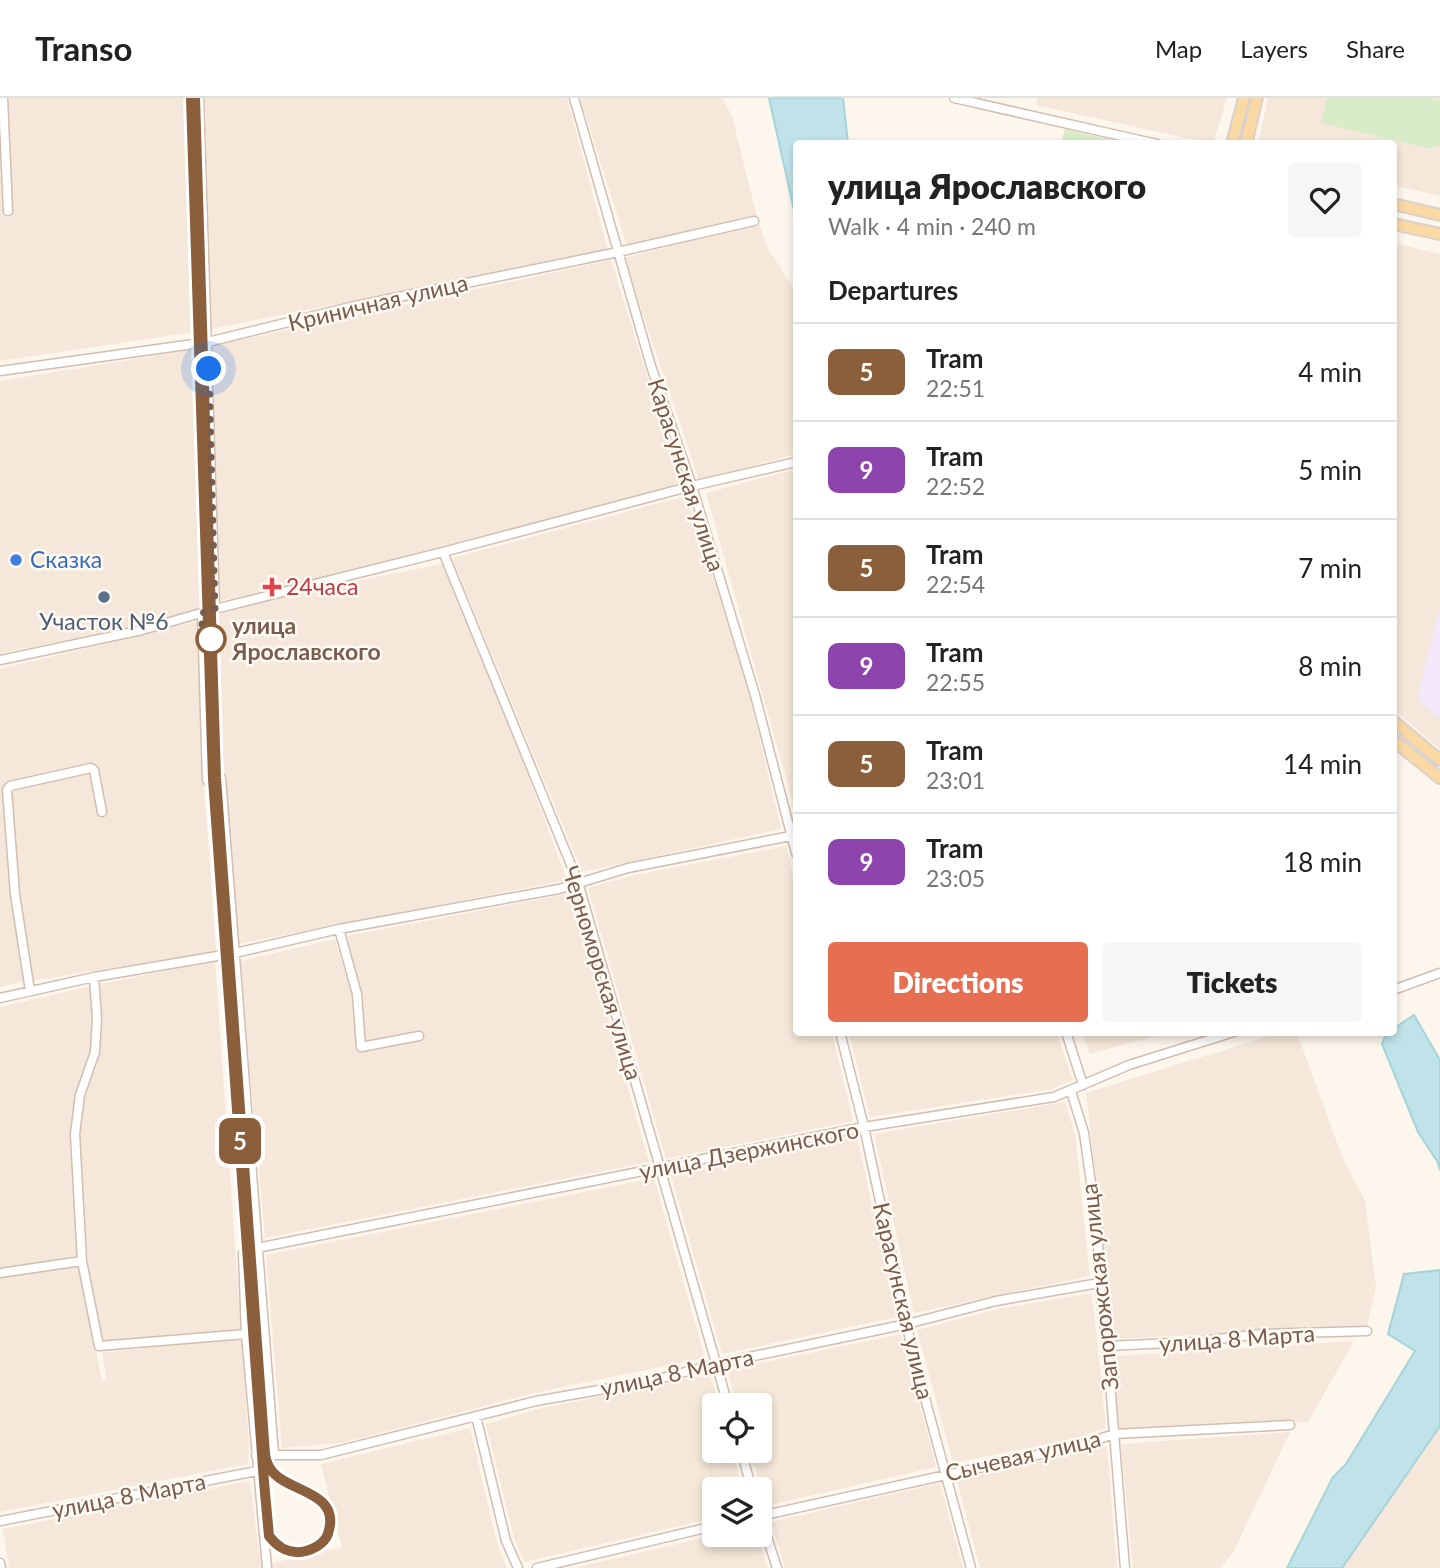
<!DOCTYPE html>
<html lang="en">
<head>
<meta charset="utf-8">
<style>
	body { margin:0; font-family:Lato,sans-serif; background:#f6f6f6; color:#222; height:100vh; display:flex; flex-direction:column; font-size:26px; white-space:nowrap }
	* { box-sizing:border-box; margin:0 }
	p { font-size:23px; color:#767676 }
	.icon { flex:none; width:38px; height:38px; fill:none; stroke:currentColor; stroke-width:2; stroke-linecap:round; stroke-linejoin:round }
	.map { position:relative; flex:1; overflow:hidden }
	.side { position:absolute; left:793px; top:42px; width:604px; height:896px; display:flex; flex-direction:column; background:#fff; border-radius:7px; box-shadow:0 4px 10px #0003 }
	.side>* { flex:none }
	.badge { padding:0 14px; border-radius:10px; font-size:24px; line-height:46px }
	.fabs { position:absolute; left:702px; top:1295px; display:grid; gap:14px }
	.fabs a { display:grid; place-items:center; width:70px; height:70px; border-radius:7px; background:#fff; box-shadow:0 4px 10px #0003; font-size:35px }
	.you { position:absolute; width:35px; height:35px; margin:-18px; border:5px solid #fff; border-radius:50%; background:#1a73e8; box-shadow:0 0 0 10px #1a73e833 }
	.map>.badge { position:absolute; translate:-50% -50%; box-shadow:0 0 0 4px #fff }
	h2 { padding:0 35px; font-size:26px; line-height:63px }
	.round { display:grid; place-items:center; flex:none; width:74px; height:74px; border-radius:7px; background:#f6f6f6 }
	.headline { display:flex; align-items:center; justify-content:space-between; height:119px; padding:0 35px }
	h1 { font-size:33px; font-weight:800; line-height:52px }
	.button { display:flex; gap:14px; margin-top:auto; padding:14px 35px }
	.button a { flex:1; height:80px; border-radius:7px; background:#e76f51; color:#fff; font-size:28px; font-weight:800; line-height:80px; text-align:center }
	.button a+a { background:#f6f6f6; color:#222 }
	ul { padding:0; list-style:none }
	li { display:flex; align-items:center; gap:21px; height:98px; padding:0 35px; border-top:2px solid #e0e0e0 }
	li div { flex:1 }
	li b { display:block; font-size:26px }
	li em { font-style:normal }
	li .badge { min-width:77px; font-weight:700; text-align:center }
	header { display:flex; align-items:center; gap:42px; box-sizing:border-box; height:98px; padding:0 35px; background:#fff; border-bottom:2px solid #e0e0e0 }
	header strong { font-size:33px }
	nav { display:flex; gap:38px; margin-inline-start:auto; font-size:24px }
	.map>svg:first-child { display:block }
	.residential { fill:#f5e8da }
	.education { fill:#f3e8fa }
	.green { fill:#d8ecc9 }
	.water { fill:#bfe3e8; stroke:#a5d3da; stroke-width:2 }
	.lines { fill:none; stroke-linecap:round; stroke-linejoin:round }
	.minor-casing { stroke:#d1beb0; stroke-width:11 }
	.major-casing { stroke:#dad1cd; stroke-width:14 }
	.minor { stroke:#fff; stroke-width:8 }
	.major { stroke:#fbd9a5; stroke-width:10 }
	.tram { stroke:#b9a8c9; stroke-width:2 }
	.line-casing { stroke:#fff; stroke-width:16 }
	.line { stroke:#8b5e3c; stroke-width:10 }
	.walk { stroke:#7a5c4d; stroke-width:7; stroke-dasharray:0 12.6 }
	.shop-dot { fill:#3f7fe0; stroke:#fffaf3; stroke-width:2.5 }
	.health-dot { fill:#e0444e; stroke:#fffaf3; stroke-width:2.5 }
	.service-dot { fill:#5c6f8a; stroke:#fffaf3; stroke-width:2.5 }
	.stop-dot { fill:#fff; stroke:#8b5e3c; stroke-width:3.5 }
	.labels { text-anchor:middle; stroke-width:5; stroke-linejoin:round; paint-order:stroke }
	.street-label { font-size:23px; fill:#7a5c4d; stroke:#fffaf3 }
	.shop-label { font-size:23px; fill:#366cbe; stroke:#fffaf3; text-anchor:start }
	.health-label { font-size:23px; fill:#be3a42; stroke:#fffaf3; text-anchor:start }
	.service-label { font-size:23px; fill:#4e5e75; stroke:#fffaf3 }
	.stop-label { font-size:23px; font-weight:bold; fill:#7a5c4d; stroke:#fffaf3; text-anchor:start }
</style>
</head>
<body>
<header>
<strong>Transo</strong>
<nav><a>Map</a><a>Layers</a><a>Share</a></nav>
</header>
<div class="map">
<svg width="1440" height="1470" viewBox="0 0 1440 1470">
	<rect width="100%" height="100%" fill="#fdf6ec"/>
	<path class="residential" d="M6,0h179l10,234 -195,29v-262l3,111 5,8 4,-7z
		M205,0h362l41,152 -397,79z
		M580,0h142l10,18 25,101 -130,29z
		M1037,0h190l-14,46 -177,-39z
		M1268,0h172v98l-47,-11v-41h-135z
		M759,125l7,22 30,47v162l-97,26 -75,-222z
		M1393,145l47,11v495l-47,-40z
		M611,162l70,225 -240,65 -221,51 -6,-114 -2,-141z
		M195,251l6,260 -59,17 -142,27v-272z
		M796,371v345l-90,-321z
		M686,398l56,168 39,165 -199,43 -130,-314z
		M442,466l73,176 52,140 -329,64 -14,-175 -8,-154 110,-28z
		M199,523l5,162 12,168 -185,30 -13,-86 -8,-101 2,-5 79,-18 8,47 6,-1 -10,-54 -90,22 -2,8 10,105 12,83 -25,6v-318z
		M786,748l10,43v143l36,1 21,88 -187,38 -78,-271 42,-12z
		M572,795l77,269 -384,76 -25,-277 95,-22 17,57 5,55 61,-10 3,-5 -5,-3 -52,9 -3,-49 -14,-57z
		M215,863l34,483 -1,20 -248,48v-236l79,-10 23,115 5,-2 -5,-26 135,-16 -134,10 -4,-8 -11,-75 -9,-124 5,-46 14,-42 -1,-67z
		M91,888l3,38 -2,26 -14,44 -8,38 10,126 -80,11v-262z
		M849,935h208l16,47 -21,9 -182,28z
		M1082,935v-1l84,1 -76,21z
		M1278,935h19l46,126 22,41 11,87 -9,39 -252,13 -29,-246z
		M1065,1004l10,32 15,142 -176,37 -40,-179z
		M857,1039l40,180 -175,37 -51,-179z
		M654,1080l51,180 -171,35 -192,50 -60,5 -16,-193z
		M1092,1195l14,135 -30,10 -123,25 -36,-133 81,-21z
		M901,1236l35,133 -170,39 -16,-55h10v-46h-23l-10,-35z
		M1354,1243l-46,81 -189,7 -6,-73z
		M710,1276l9,31h-5v46h18l11,38h-29v29l-190,44 -10,-24 -28,-114 52,-15z
		M1440,1328v142h-98l30,-44z
		M470,1330l27,115 10,25h-239v-4l74,-17 -21,-83z
		M1290,1334l-56,119 -14,17h-87l-12,-124z
		M1107,1348l10,122h-137l-23,-88z
		M250,1383l11,87h-252l-6,-39z
		M940,1385l23,85h-178l-14,-46z
		M716,1437h41l11,33h-194z"/>
	<path class="education" d="M1440,508v114l-23,-22z"/>
	<path class="green" d="M1327,0h103l10,2v46l-13,2 -106,-25z
		M1065,31l47,11v3h-51z"/>
	<path class="water" d="M769,0h74l5,45 -52,1v75z
		M1414,917l26,45v110l-3,-9 -19,-29 -36,-88 4,-10 7,-2v-3z
		M1440,1172v156l-98,142h-55l46,-91 13,-13 69,-113 -27,-17 16,-60z"/>
	<g class="lines">
		<g class="minor-casing">
			<path id="minor" d="M3,0l5,113
				M199,0l16,511
				M574,0l77,268 41,120 63,209 41,158
				M954,0l203,46
				M0,273l208,-29 142,-35 268,-55 136,-31
				M443,454l135,330 150,523
				M202,515l5,167 14,-2 53,676
				M0,562l142,-30 73,-21 228,-57 249,-66 104,-24
				M339,831l18,65 4,53 58,-11
				M94,879l3,41 -2,34 -15,43 -5,39 7,127 17,85 147,-12
				M1393,892l47,-17
				M30,893l-15,-97 -8,-104 3,-4 81,-18 3,2 8,42
				M0,900l94,-21 141,-24 104,-24 220,-40 69,-21 168,-33
				M840,934l24,95 49,227 58,214
				M1066,934l17,53
				M1071,993l13,42 14,100 1,50 8,63 18,222
				M0,1175l82,-12
				M1107,1248l86,-4 68,-8 106,-3
				M476,1318l30,125 12,27
				M741,1353l11,38
				M256,1357h65l215,-54 114,-20 66,-17 191,-40 89,-23 103,-18
				M760,1417l17,53
				M760,1418l318,-70 36,-12 176,-9
				M0,1423l257,-50
				M0,1465l1,5
				M267,1470l-21,-234 -3,-80 14,-6 607,-121 190,-30 75,-32 105,-33
				M537,1470l177,-42"/>
		</g>
		<g class="major-casing">
			<path id="major" d="M1232,46l12,-46
				M1246,46l11,-46
				M1393,106l47,11
				M1393,126l47,10
				M1393,623l47,39
				M1393,642l47,38"/>
		</g>
		<use href="#minor" class="minor"/>
		<use href="#major" class="major"/>
		<path class="tram" d="M191,0l22,681 54,750c3,11 11,20 22,22 9,2 19,0 27,-4 8,-4 13,-12 14,-21 2,-33 -33,-34 -52,-49 -8,-6 -12,-13 -13,-23l-49,-676 -21,-680"/>
	</g>
	<g class="lines">
		<g class="line-casing">
			<path id="line" d="M191,0l22,681 51,703 5,54c9,12 22,19 37,15 11,-3 21,-10 23,-21 9,-35 -32,-38 -51,-53 -8,-6 -12,-13 -13,-23l-49,-676 -21,-680"/>
		</g>
		<use href="#line" class="line"/>
		<path class="walk" d="M209,271l6,240 -13,4v28l9,-2"/>
	</g>
	<circle class="shop-dot" cx="16" cy="462" r="7"/>
	<path class="health-dot" d="M268.5 478.5h7v7h7v7h-7v7h-7v-7h-7v-7h7z"/>
	<circle class="service-dot" cx="104" cy="499" r="7"/>
	<circle class="stop-dot" cx="211" cy="541" r="14"/>
	<g class="labels">
		<g class="street-label">
			<text transform="translate(378 205) rotate(-13)" y="8">Криничная улица</text>
			<text transform="translate(686 377) rotate(72)" y="8">Карасунская улица</text>
			<text transform="translate(602 875) rotate(73)" y="8">Черноморская улица</text>
			<text transform="translate(749 1053) rotate(-11)" y="8">улица Дзержинского</text>
			<text transform="translate(1100 1189) rotate(-96)" y="8">Запорожская улица</text>
			<text transform="translate(903 1203) rotate(77)" y="8">Карасунская улица</text>
			<text transform="translate(1237 1241) rotate(-4)" y="8">улица 8 Марта</text>
			<text transform="translate(677 1275) rotate(-12)" y="8">улица 8 Марта</text>
			<text transform="translate(1023 1358) rotate(-13)" y="8">Сычевая улица</text>
			<text transform="translate(129 1398) rotate(-11)" y="8">улица 8 Марта</text>
		</g>
		<g class="shop-label">
			<text x="30" y="470">Сказка</text>
		</g>
		<g class="health-label">
			<text x="286" y="497">24часа</text>
		</g>
		<g class="service-label">
			<text x="104" y="532">Участок №6</text>
		</g>
		<g class="stop-label">
			<text x="232" y="536">улица<tspan x="232" dy="26">Ярославского</tspan></text>
		</g>
	</g>
</svg>
<div class="fabs">
<a><svg class="icon" aria-label="locate" viewBox="0 0 24 24"><circle cx="12" cy="12" r="6"/><path d="M12 2v4M12 18v4M2 12h4M18 12h4"/></svg></a>
<a><svg class="icon" aria-label="layers" viewBox="0 0 24 24"><path d="M12 4l9 5-9 5-9-5zM3 14l9 5 9-5"/></svg></a>
</div>
<div class="you" style="left:209px;top:271px"></div>
<b class="badge" style="left:240px;top:1043px;background:#8b5e3c;color:#fff">5</b>
<section class="side">
<div class="headline"><div><h1>улица Ярославского</h1><p>Walk · 4 min · 240 m</p></div><a class="round"><svg class="icon" aria-label="heart" viewBox="0 0 24 24"><path d="M12 20l-8-8c-3-5 5-10 8-4 3-6 11-1 8 4z"/></svg></a></div>
<h2>Departures</h2>
<ul>
<li><span class="badge" style="background:#8b5e3c;color:#fff">5</span><div><b>Tram</b><p>22:51</p></div><em>4 min</em></li>
<li><span class="badge" style="background:#8e44ad;color:#fff">9</span><div><b>Tram</b><p>22:52</p></div><em>5 min</em></li>
<li><span class="badge" style="background:#8b5e3c;color:#fff">5</span><div><b>Tram</b><p>22:54</p></div><em>7 min</em></li>
<li><span class="badge" style="background:#8e44ad;color:#fff">9</span><div><b>Tram</b><p>22:55</p></div><em>8 min</em></li>
<li><span class="badge" style="background:#8b5e3c;color:#fff">5</span><div><b>Tram</b><p>23:01</p></div><em>14 min</em></li>
<li><span class="badge" style="background:#8e44ad;color:#fff">9</span><div><b>Tram</b><p>23:05</p></div><em>18 min</em></li>
</ul>
<div class="button"><a>Directions</a><a>Tickets</a></div>
</section>
</div>
</body>
</html>
